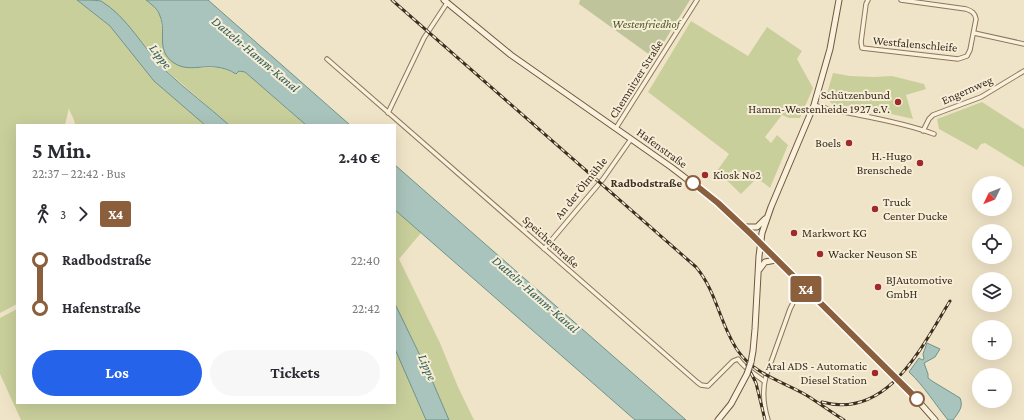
<!DOCTYPE html>
<html lang="de">
<head>
<meta charset="utf-8">
<style>
	body { margin:0; font-family:"Crimson Pro",serif; background:#f7f7f7; color:#2b2b33; height:100vh; display:flex; flex-direction:column; font-size:15px; white-space:nowrap }
	* { box-sizing:border-box; margin:0 }
	p { font-size:13px; color:#7c7c81 }
	.icon { flex:none; width:22px; height:22px; fill:none; stroke:currentColor; stroke-width:2; stroke-linecap:round; stroke-linejoin:round }
	.map { position:relative; flex:1; overflow:hidden }
	.sheet { position:absolute; left:16px; top:124px; width:380px; height:280px; display:flex; flex-direction:column; background:#fff; border-radius:0px; box-shadow:0 4px 16px #0002 }
	.sheet>* { flex:none }
	.badge { padding:0 8px; border-radius:3px; font-size:14px; line-height:26px }
	.needle { width:26px; rotate:227deg }
	.fabs { position:absolute; left:972px; top:176px; display:grid; gap:8px }
	.fabs a { display:grid; place-items:center; width:40px; height:40px; border-radius:50%; background:#fff; box-shadow:0 4px 16px #0002; font-size:20px }
	.map>.badge { position:absolute; translate:-50% -50%; box-shadow:0 0 0 2px #fff }
	.legs { display:flex; align-items:center; gap:6px; height:44px; padding:0 16px; font-size:13px }
	.legs p { margin-inline-start:auto }
	.head { display:flex; align-items:center; justify-content:space-between; height:68px; padding:0 16px }
	h1 { font-size:22px; font-weight:700; line-height:30px }
	.action { display:flex; gap:8px; margin-top:auto; padding:8px 16px }
	.action a { flex:1; height:46px; border-radius:24px; background:#2563eb; color:#fff; font-size:16px; font-weight:700; line-height:46px; text-align:center }
	.action a+a { background:#f7f7f7; color:#2b2b33 }
	ul { padding:0 16px; list-style:none }
	li { display:flex; align-items:center; gap:14px; height:48px; font-size:15px }
	li i { display:grid; place-items:center; width:6px; height:100%; margin:0 5px; background:currentColor }
	li i::after { content:''; width:10px; height:10px; margin:-5px; border:3px solid; border-radius:50%; background:#fff }
	li p { margin-inline-start:auto }
	li:first-child i { background:linear-gradient(#0000 50%,currentColor 0) }
	li:last-child i { background:linear-gradient(currentColor 50%,#0000 0) }
	.map>svg:first-child { display:block }
	.green { fill:#c9cf9b }
	.cemetery { fill:#bfc49a }
	.water { fill:#a9c4bc; stroke:#6f938a }
	.lines { fill:none; stroke-linecap:round; stroke-linejoin:round }
	.street-casing { stroke:#8d765c; stroke-width:5.5 }
	.secondary-casing { stroke:#6f573f; stroke-width:7 }
	.street { stroke:#faf1dc; stroke-width:3.5 }
	.secondary { stroke:#faf1dc; stroke-width:5 }
	.rail-casing { stroke:#3d2e20; stroke-width:3 }
	.rail { stroke:#f7eed8; stroke-width:1.5; stroke-dasharray:4.5; stroke-linecap:butt }
	.secondary-bridge-casing { stroke:#6f573f; stroke-width:7; stroke-linecap:butt }
	.secondary-bridge { stroke:#faf1dc; stroke-width:5 }
	.line-1-casing { stroke:#fff; stroke-width:9 }
	.line-1 { stroke:#8b5e3c; stroke-width:6 }
	.poi-dot { fill:#9e2a2b; stroke:#f7eed8; stroke-width:1.5 }
	.stop-1-dot { fill:#fff; stroke:#8b5e3c; stroke-width:2 }
	.labels { text-anchor:middle; stroke-width:4; stroke-linejoin:round; paint-order:stroke }
	.park-label { font-size:12px; font-style:italic; fill:#4d5a26; stroke:#f7eed8 }
	.street-label { font-size:12px; fill:#3d2e20; stroke:#f7eed8 }
	.poi-label { font-size:12px; fill:#3d2e20; stroke:#f7eed8; text-anchor:start }
	.stop-label { font-size:12px; font-weight:bold; fill:#3d2e20; stroke:#f7eed8; text-anchor:end }
	.water-label { font-size:13px; font-style:italic; fill:#2f5d5a; stroke:#f7eed8 }
</style>
</head>
<body>
<div class="map">
<svg width="1024" height="420" viewBox="0 0 1024 420">
	<rect width="100%" height="100%" fill="#f0e4c8"/>
	<path class="green" d="M0,0h77l33,26 44,55 51,44h-130c0,-6 -5,-11 -6,-17l-4,17h-48v179l-17,9z
		M100,0h46l7,6 7,9 2,15 38,38c14,-1 24,-1 36,6l3,-3 6,1 61,53h-77l-62,-54 -48,-55z
		M691,21l57,35 19,-29 35,24 -5,8 16,29 -13,30h-11l-7,-3 -17,22 6,6 6,-8 11,10 -18,43 -13,-10 -16,16 -24,-23 12,-17 -81,-62z
		M833,73l17,3 24,1 18,-1 32,8 2,5 -20,6 7,24 -44,-10 -36,-4 -7,-8z
		M982,102l42,27v38l-39,-24 -4,1 -4,6 -38,-21 -2,-10z
		M395,210l26,23 -22,26 41,84 18,44 16,33h-25l-33,-73 -21,-43z
		M17,309v94h378v-54l31,71h-405l-21,-46v-56z"/>
	<path class="cemetery" d="M580,0h110l-36,58 -75,-54z"/>
	<path class="water" d="M77,0c6,0 19,0 24,1 27,16 43,49 65,70 20,19 43,36 63,54h-24l-51,-44 -44,-55z
		M146,0h62l142,125h-44l-61,-53 -6,-1 -3,3c-6,-4 -12,-6 -20,-7 -14,-2 -29,5 -42,-4 -19,-13 -7,-30 -14,-47 -2,-7 -9,-12 -14,-16z
		M395,165l291,255h-51l-240,-210z
		M395,304l36,74 18,42h-23l-31,-71z
		M927,343l13,6 -5,8 -11,6 4,11v4l4,3 28,17c4,9 -2,15 -7,22h-5c-13,-16 -24,-34 -39,-48l10,-14 3,2 2,-1 -1,-5z"/>
	<g class="lines">
		<g class="street-casing">
			<path id="street" d="M868,0l-2,4 -5,38 1,6 96,11 9,-3 3,-6 6,-31c-1,-6 -4,-8 -10,-10l-65,-9
				M974,33l50,11
				M327,59l370,323 4,3 7,1 25,-25 5,-2c6,9 18,16 26,22
				M814,105c15,5 30,7 45,10 26,5 51,10 75,19
				M388,113l36,-75 23,-35
				M616,128l81,-128
				M923,131l6,-12 4,-4 48,-18 43,-26
				M544,249l59,-70 28,-40
				M768,420c-4,-13 -6,-30 -2,-44l24,-67 12,-24"/>
		</g>
		<g class="secondary-casing">
			<path id="secondary" d="M444,0l67,55 160,112 47,36 186,182 31,35
				M745,227h12l8,-8
				M759,270l6,-8 11,-2
				M751,362l2,-11 2,-22 4,-73 3,-23 9,-26 43,-102 16,-56 9,-49
				M718,420l13,-16 16,-30"/>
		</g>
		<use href="#street" class="street"/>
		<use href="#secondary" class="secondary"/>
		<g class="rail-casing">
			<path id="rail" d="M392,0l304,267c21,25 24,58 42,84 17,24 44,30 68,44 13,8 25,17 38,25
				M747,365l9,18 9,37
				M822,402c66,18 100,-56 128,-101"/>
		</g>
		<use href="#rail" class="rail"/>
		<g class="secondary-bridge-casing">
			<path id="secondary-bridge" d="M747,374l4,-12"/>
		</g>
		<use href="#secondary-bridge" class="secondary-bridge"/>
	</g>
	<g class="lines">
		<g class="line-1-casing">
			<path id="line-1" d="M693,183l25,20 34,32 165,164"/>
		</g>
		<use href="#line-1" class="line-1"/>
	</g>
	<g class="poi-dot">
		<circle cx="898" cy="102" r="4"/>
		<circle cx="849" cy="143" r="4"/>
		<circle cx="920" cy="163" r="4"/>
		<circle cx="705" cy="175" r="4"/>
		<circle cx="875" cy="209" r="4"/>
		<circle cx="794" cy="233" r="4"/>
		<circle cx="820" cy="254" r="4"/>
		<circle cx="878" cy="287" r="4"/>
		<circle cx="875" cy="373" r="4"/>
	</g>
	<g class="stop-1-dot">
		<circle cx="693" cy="183" r="7"/>
		<circle cx="917" cy="399" r="7"/>
	</g>
	<g class="labels">
		<g class="park-label">
			<text x="646" y="28">Westenfriedhof</text>
		</g>
		<g class="street-label">
			<text transform="translate(915 44) rotate(5)" y="4">Westfalenschleife</text>
			<text transform="translate(636 79) rotate(-58)" y="4">Chemnitzer Straße</text>
			<text transform="translate(967 90) rotate(-24)" y="4">Engernweg</text>
			<text transform="translate(662 148) rotate(36)" y="4">Hafenstraße</text>
			<text transform="translate(581 188) rotate(-51)" y="4">An der Ölmühle</text>
			<text transform="translate(551 242) rotate(42)" y="4">Speicherstraße</text>
		</g>
		<g class="poi-label">
			<text x="890" y="99" text-anchor="end">Schützenbund<tspan x="890" dy="14">Hamm-Westenheide 1927 e.V.</tspan></text>
			<text x="841" y="147" text-anchor="end">Boels</text>
			<text x="912" y="160" text-anchor="end">H.-Hugo<tspan x="912" dy="14">Brenschede</tspan></text>
			<text x="713" y="179">Kiosk No2</text>
			<text x="883" y="206">Truck<tspan x="883" dy="14">Center Ducke</tspan></text>
			<text x="802" y="237">Markwort KG</text>
			<text x="828" y="258">Wacker Neuson SE</text>
			<text x="886" y="284">BJAutomotive<tspan x="886" dy="14">GmbH</tspan></text>
			<text x="867" y="370" text-anchor="end">Aral ADS - Automatic<tspan x="867" dy="14">Diesel Station</tspan></text>
		</g>
		<g class="stop-label">
			<text x="682" y="187">Radbodstraße</text>
		</g>
		<g class="water-label">
			<text transform="translate(256 54) rotate(40)" y="5">Datteln-Hamm-Kanal</text>
			<text transform="translate(161 56) rotate(52)" y="5">Lippe</text>
			<text transform="translate(536 294) rotate(41)" y="5">Datteln-Hamm-Kanal</text>
			<text transform="translate(428 367) rotate(66)" y="5">Lippe</text>
		</g>
	</g>
</svg>
<div class="fabs">
<a><svg class="needle" viewBox="-14 -14 28 28"><path d="M0-13l5 13h-10z" fill="#e53935"/><path d="M0 13l5-13h-10z" fill="#7c7c81"/></svg></a>
<a><svg class="icon" aria-label="locate" viewBox="0 0 24 24"><circle cx="12" cy="12" r="6"/><path d="M12 2v4M12 18v4M2 12h4M18 12h4"/></svg></a>
<a><svg class="icon" aria-label="layers" viewBox="0 0 24 24"><path d="M12 4l9 5-9 5-9-5zM3 14l9 5 9-5"/></svg></a>
<a>+</a>
<a>−</a>
</div>
<b class="badge" style="left:806px;top:289px;background:#8b5e3c;color:#fff">X4</b>
<section class="sheet">
<div class="head"><div><h1>5 Min.</h1><p>22:37 – 22:42 · Bus</p></div><b>2.40 €</b></div>
<div class="legs"><svg class="icon" aria-label="walk" viewBox="0 0 24 24"><circle cx="13" cy="4" r="2"/><path d="M13 8l-2 6 4 7M11 14l-3 7M7 12l3-4h3l4 4"/></svg>3<svg class="icon" aria-label="forward" viewBox="0 0 24 24"><path d="M9 5l7 7-7 7"/></svg><b class="badge" style="background:#8b5e3c;color:#fff">X4</b></div>
<ul>
<li><i style="color:#8b5e3c"></i><b>Radbodstraße</b><p>22:40</p></li>
<li><i style="color:#8b5e3c"></i><b>Hafenstraße</b><p>22:42</p></li>
</ul>
<div class="action"><a>Los</a><a>Tickets</a></div>
</section>
</div>
</body>
</html>
